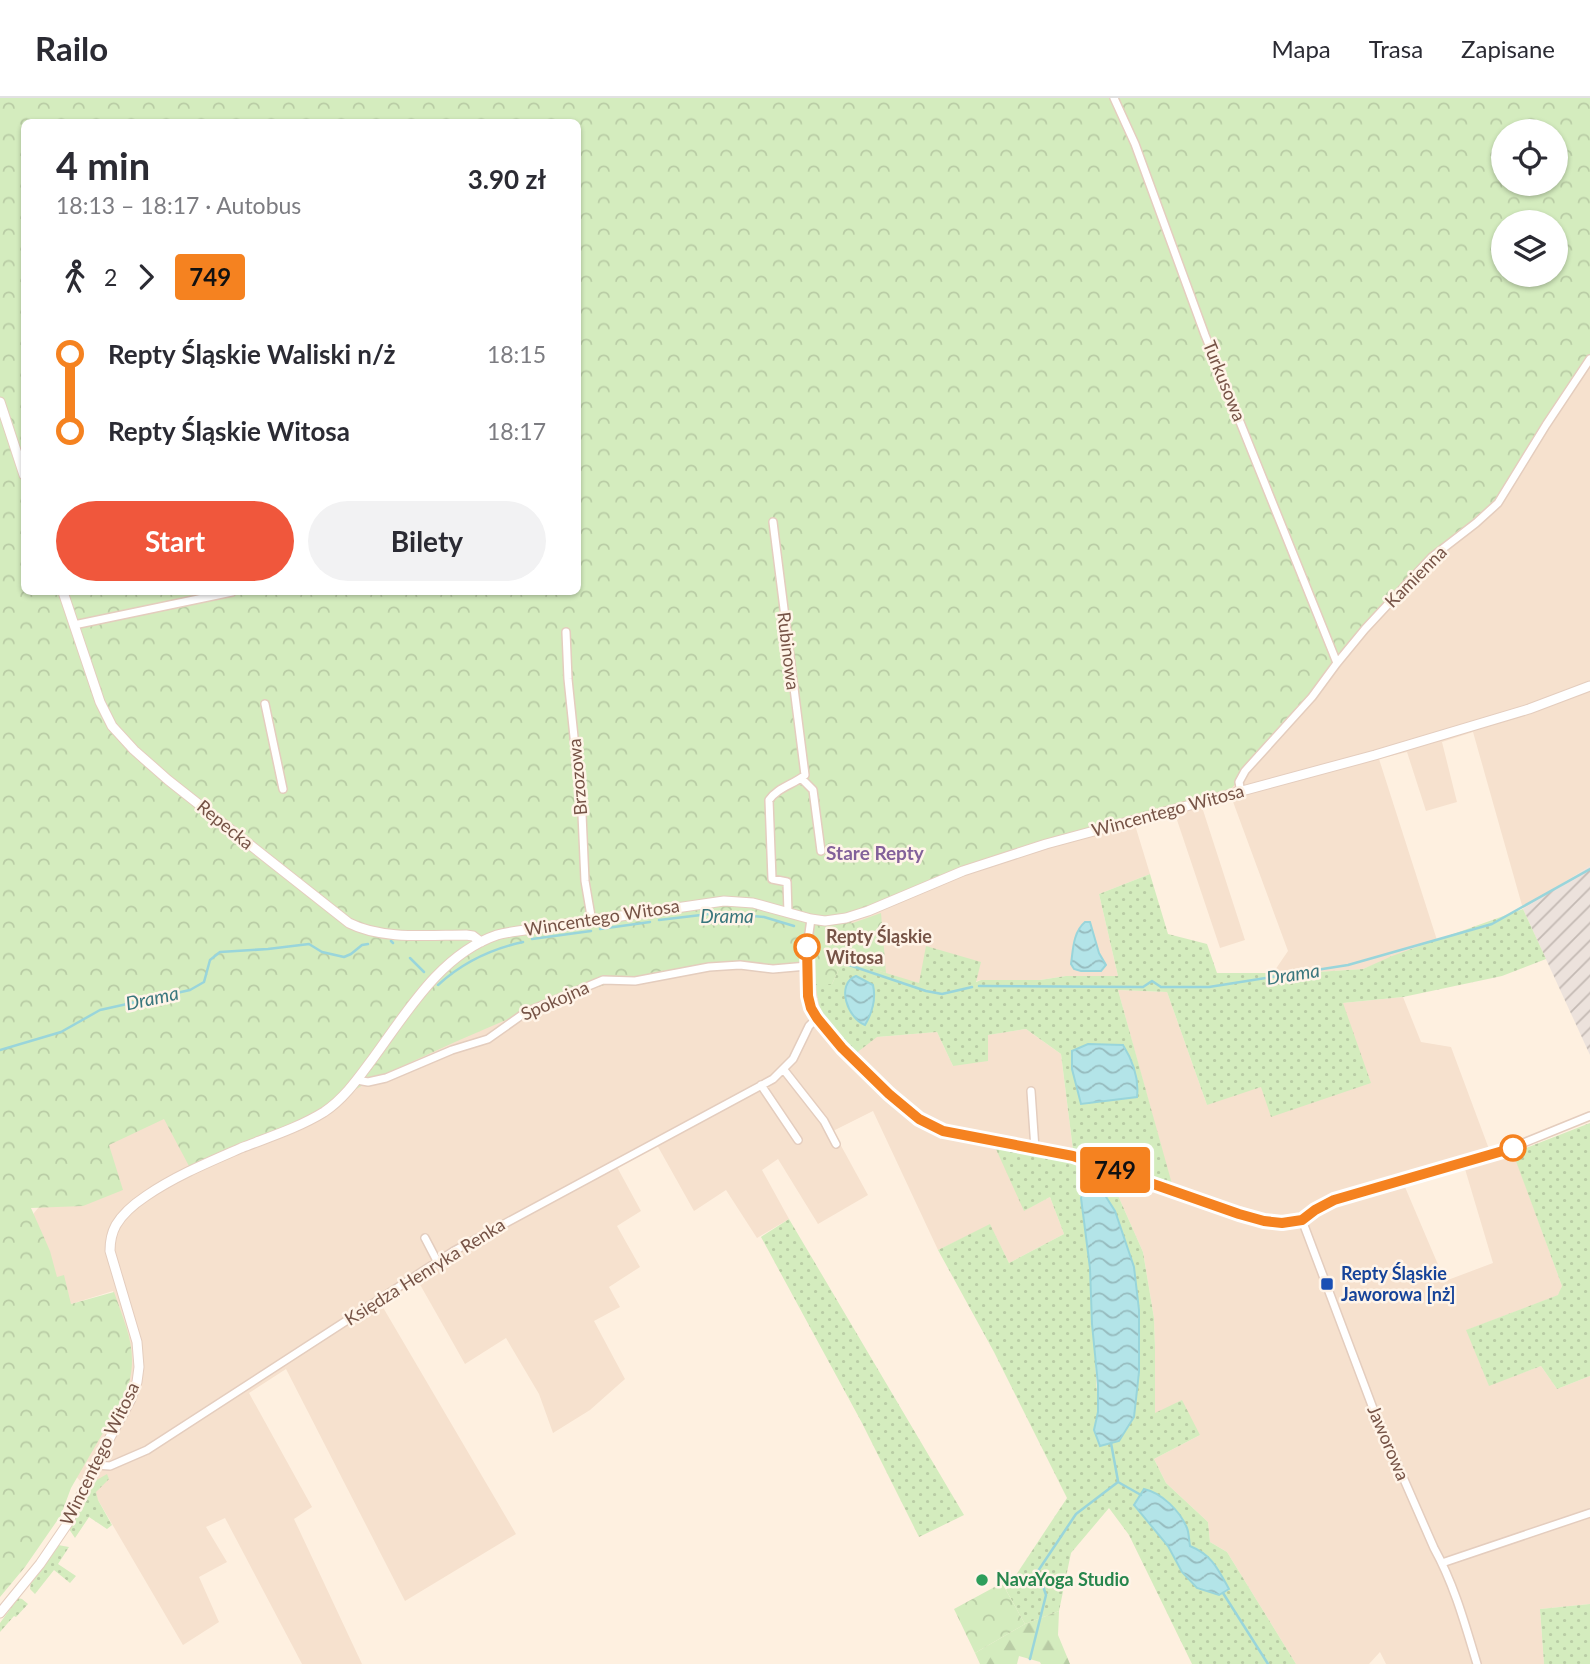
<!DOCTYPE html>
<html lang="pl">
<head>
<meta charset="utf-8">
<style>
	body { margin:0; font-family:Lato,sans-serif; background:#f2f2f3; color:#2b2b33; height:100vh; display:flex; flex-direction:column; font-size:26px; white-space:nowrap }
	* { box-sizing:border-box; margin:0 }
	p { font-size:23px; color:#7c7c81 }
	.icon { flex:none; width:38px; height:38px; fill:none; stroke:currentColor; stroke-width:2; stroke-linecap:round; stroke-linejoin:round }
	.map { position:relative; flex:1; overflow:hidden }
	.details { position:absolute; left:21px; top:21px; width:560px; height:476px; display:flex; flex-direction:column; background:#fff; border-radius:10px; box-shadow:0 2px 5px #0004 }
	.details>* { flex:none }
	.badge { padding:0 14px; border-radius:5px; font-size:24px; line-height:46px }
	.tools { position:absolute; left:1491px; top:21px; display:grid; gap:14px }
	.tools a { display:grid; place-items:center; width:77px; height:77px; border-radius:50%; background:#fff; box-shadow:0 2px 5px #0004; font-size:35px }
	.map>.badge { position:absolute; translate:-50% -50%; box-shadow:0 0 0 4px #fff }
	.legs { display:flex; align-items:center; gap:10px; height:77px; padding:0 35px; font-size:23px }
	.legs p { margin-inline-start:auto }
	.headline { display:flex; align-items:center; justify-content:space-between; height:119px; padding:0 35px }
	h1 { font-size:38px; font-weight:700; line-height:52px }
	.button { display:flex; gap:14px; margin-top:auto; padding:14px 35px }
	.button a { flex:1; height:80px; border-radius:42px; background:#f0573c; color:#fff; font-size:28px; font-weight:700; line-height:80px; text-align:center }
	.button a+a { background:#f2f2f3; color:#2b2b33 }
	ul { padding:0 35px; list-style:none }
	li { display:flex; align-items:center; gap:24px; height:77px; font-size:26px }
	li i { display:grid; place-items:center; width:10px; height:100%; margin:0 9px; background:currentColor }
	li i::after { content:''; width:18px; height:18px; margin:-9px; border:5px solid; border-radius:50%; background:#fff }
	li p { margin-inline-start:auto }
	li:first-child i { background:linear-gradient(#0000 50%,currentColor 0) }
	li:last-child i { background:linear-gradient(currentColor 50%,#0000 0) }
	header { display:flex; align-items:center; gap:42px; box-sizing:border-box; height:98px; padding:0 35px; background:#fff; border-bottom:2px solid #e1e1e2 }
	header strong { font-size:33px }
	nav { display:flex; gap:38px; margin-inline-start:auto; font-size:24px }
	.map>svg:first-child { display:block }
	.residential { fill:#f6e1ce; fill-rule:evenodd }
	.industrial { fill:url(#industrial-furrows) }
	.grass { fill:url(#grass-dots); fill-rule:evenodd }
	.forest { fill:url(#forest-firs) }
	.park { fill:url(#park-crowns); fill-rule:evenodd }
	.pitch { fill:#d4ecbe }
	.water { fill:url(#water-waves); stroke:#99d5db; stroke-width:2 }
	.lines { fill:none; stroke-linecap:round; stroke-linejoin:round }
	.stream { stroke:#99d5db; stroke-width:2.5 }
	.minor-casing { stroke:#e4cdbe; stroke-width:10 }
	.tertiary-casing { stroke:#e4cdbe; stroke-width:11 }
	.minor { stroke:#fff; stroke-width:7 }
	.tertiary { stroke:#fff; stroke-width:9 }
	.line-1-casing { stroke:#fff; stroke-width:16 }
	.line-1 { stroke:#f58220; stroke-width:10 }
	.stop-1-dot { fill:#fff; stroke:#f58220; stroke-width:3.5 }
	.transit-dot { fill:#1a4fb4; stroke:#fff4e8; stroke-width:2.5 }
	.leisure-dot { fill:#2e9e5b; stroke:#fff4e8; stroke-width:2.5 }
	.labels { text-anchor:middle; stroke-width:5; stroke-linejoin:round; paint-order:stroke }
	.street-label { font-size:18px; fill:#765346; stroke:#fff4e8 }
	.stop-label { font-size:18px; font-weight:bold; fill:#765346; stroke:#fff4e8; text-anchor:start }
	.transit-label { font-size:18px; font-weight:bold; fill:#164399; stroke:#fff4e8; text-anchor:start }
	.leisure-label { font-size:18px; font-weight:bold; fill:#27864d; stroke:#fff4e8; text-anchor:start }
	.neighbourhood-label { font-size:19px; font-weight:bold; fill:#82619a; stroke:#fff4e8 }
	.water-label { font-size:19px; font-style:italic; fill:#39767d; stroke:#fff4e8 }
</style>
</head>
<body>
<header>
<strong>Railo</strong>
<nav><a>Mapa</a><a>Trasa</a><a>Zapisane</a></nav>
</header>
<div class="map">
<svg width="1590" height="1566" viewBox="0 0 1590 1566">
	<defs>
		<pattern id="industrial-furrows" width="10" height="10" patternUnits="userSpaceOnUse" patternTransform="scale(1.75)"><rect width="10" height="10" fill="#ece2dc"/><path d="M-1 1l2-2M0 10L10 0M9 11l2-2" fill="none" stroke="#c4bab4"/></pattern>
		<pattern id="grass-dots" width="8" height="8" patternUnits="userSpaceOnUse" patternTransform="scale(1.75)"><rect width="8" height="8" fill="#d4ecbe"/><path d="M2 2h.1M6 6h.1" fill="none" stroke="#b9cca5" stroke-width="1.8" stroke-linecap="round"/></pattern>
		<pattern id="forest-firs" width="22" height="20" patternUnits="userSpaceOnUse" patternTransform="scale(1.75)"><rect width="22" height="20" fill="#d4ecbe"/><path d="M5 1l3.5 6h-7zM16 11l3.5 6h-7z" fill="#b9cca5"/></pattern>
		<pattern id="park-crowns" width="20" height="18" patternUnits="userSpaceOnUse" patternTransform="scale(1.75)"><rect width="20" height="18" fill="#d4ecbe"/><path d="M2 6a3 3 0 1 1 6 0M12 15a3 3 0 1 1 6 0" fill="none" stroke="#b9cca5"/></pattern>
		<pattern id="water-waves" width="16" height="10" patternUnits="userSpaceOnUse" patternTransform="scale(1.75)"><rect width="16" height="10" fill="#b3e4e8"/><path d="M0 5q4-4 8 0t8 0" fill="none" stroke="#96bbbe"/></pattern>
	</defs>
	<rect width="100%" height="100%" fill="#fef0e0"/>
	<path class="residential" d="M1590,136v632l-67,43 -50,-177 -31,10 15,60 -31,9 -19,-59 -28,7 58,181 -74,29 -62,4h-28l15,-22 -56,-152 -30,8 43,133 -25,8 -45,-134 -40,11 15,49 -51,20 19,82h-52l-26,4h-59l-41,11 -97,-31 -11,24 -15,15 60,38 60,-5 16,34 34,-31 39,-6 35,25 12,96 3,13 -80,-15 29,62 25,-13 14,37 -55,29 -19,-38 -52,25 -65,-139 -40,20 35,64 -50,29 -40,-65 -16,11 27,49 -32,19 -31,-48 -32,21 -37,-66 -40,22 24,44 -24,15 23,41 -31,20 11,20 -26,14 31,58 -35,31 -37,23 -14,-39 -33,-56 -41,26 -47,-83 -37,23 135,230 -111,67 -119,-232 -37,24 63,114 -18,12 68,145h-60l-77,-146 -19,9 21,35 -28,15 20,45 -36,23 -85,-145 -27,-29 58,-123 -16,-57 -42,13h-71l34,-91 53,-65 327,-498 1089,-375h53z
		M1118,892l49,2 40,113 136,-102 60,-6 18,45 30,5 38,102 21,-6 52,143 -3,9 -92,35 22,55 52,-19 16,23 33,-13v228l-50,5 4,55h-158l-6,-12 -11,12h-73l-69,-112 -17,-10 -2,-20 -42,-39 -12,-24 46,-24 -45,-21v-67l-1,-29 -11,-66 -34,-77 5,-12 57,20zM1465,1071l28,94 -48,18 -40,-94z"/>
	<path class="industrial" d="M1590,768v189l-67,-146z"/>
	<path class="grass" d="M1150,776l18,60 39,10 10,29h84l62,-4 29,-13 131,-47 23,50 -44,17 -99,21 -60,6 28,80 -100,34 -10,-30 -54,18 -40,-113 -49,-2 54,194 -99,-34 -12,-96 -35,-25 -38,6v26l-35,5 -16,-34 -60,5 -22,17c-24,-21 -37,-37 -39,-70h16l11,-24 76,23 7,-37 55,16 -5,20 5,-2h59l26,-4h52l-19,-82zM857,878l16,9 -20,32 -4,-8 -4,-16z
		M1590,1025v253l-33,13 -16,-23 -52,20 -23,-56 92,-35 4,-9 -49,-133z
		M995,1049l81,16 33,12 34,77 11,66 1,29v66l27,-13 18,35 -46,24 12,24 42,39 2,20 17,10 69,112h-104l-63,-129 -20,-27 -38,45 -12,58 -34,13 -19,-34 61,-92 -73,-146 -56,-102 52,-26 19,39 55,-29 -14,-37 -26,14zM1085,1087l16,4 14,22 19,56 5,43v57l-5,50 -15,24 -19,5 -6,-16 4,-18 -8,-144 -9,-70zM1134,1407l54,25 2,16c22,9 29,24 39,44l-10,5 -22,-7 -15,-16 -14,-26z
		M789,1121l175,296 -45,22 -57,-114 -101,-186z
		M107,1376l2,5 -13,13 2,8 14,25 -5,4 -18,-12 -14,21 -6,-9 21,-43 5,-5z
		M58,1447l11,2 -11,17 18,12 -6,7 -16,-13 -19,24 -5,-5 1,-7z
		M18,1500l4,1 6,5 -12,13 -2,-1 -14,16v-9z
		M1590,1506v60h-46l-4,-55z"/>
	<path class="forest" d="M1059,1513l-1,24 12,29h-29l-1,-2 -21,-6 -2,8h-37l-5,-11 50,-29z"/>
	<path class="park" d="M0,0h1590v267l-10,12 -75,119 -76,67 -37,38 -69,83 -93,106 -101,29 -265,90 -14,15 31,-11 5,60 -43,-13 -11,24h-16l-1,-23 -5,5 -115,4 -84,13 -66,20 -90,39 -83,38 -61,35 -70,30 -51,23 -26,-49 -55,26 14,45 -40,16 -52,2 19,43 7,26 7,-2 7,29 43,-12c13,38 26,61 12,101l-55,95 -10,27 -36,52 -25,30zM24,24h554v470h-554zM1503,33h53v53h-53zM1503,124h53v53h-53z
		M1002,1485l23,41 -50,29 -21,-44z"/>
	<path class="pitch" d="M847,836l28,6 -4,20 -29,-7z"/>
	<path class="water" d="M1085,824h5l9,31 7,12 -5,6h-20l-7,-2 -3,-5c2,-14 2,-32 14,-42z
		M856,878l17,9c3,13 -1,28 -8,40 -17,-6 -30,-41 -9,-49z
		M1088,946l35,1c10,16 16,35 14,52l-56,7 -9,-35v-18z
		M1086,1087l15,4 14,22 19,56 5,43v62l-5,45 -15,24 -19,5 -6,-16 4,-18v-27l-6,-61 -2,-56 -9,-70z
		M1144,1391c18,4 36,22 43,39 2,5 2,12 3,18 22,9 28,23 39,43l-10,6 -22,-7 -15,-16 -14,-26 -34,-41z"/>
	<g class="lines">
		<path class="stream" d="M659,822l59,-7 46,4 30,9
			M600,831l50,-7
			M532,841l59,-8
			M391,843l2,2
			M410,860l14,14
			M843,865l83,28 16,3 30,-7
			M438,887c25,-23 53,-36 85,-43
			M979,888l164,1 9,-6 9,6h48l139,-22 144,-41 98,-55
			M0,952l61,-18 39,-22 90,-20 14,-8 6,-22 10,-8 48,-3 41,-5 13,8 22,5 7,-3 11,-9 6,-1
			M1111,1345l7,38
			M1118,1384l23,13
			M1223,1495l45,71
			M1030,1561l16,-64 -8,-24 38,-57 42,-32"/>
		<g class="minor-casing">
			<path id="minor" d="M1114,0l21,46 70,191 132,328
				M773,424l32,253c-12,10 -27,12 -36,25l3,79 15,3 1,31
				M74,527l158,-33
				M566,534l2,47 14,135 3,67 6,35 4,4
				M265,606l18,85
				M801,680l12,12 8,61
				M1241,694l-2,-10 6,-11 67,-74 25,-34 28,-34 67,-72 44,-34 22,-20 48,-78 44,-66
				M811,821l-4,28v19l2,30 2,12 6,10 24,30 48,46 30,25 24,12 130,25 166,58 25,7 18,2 20,-3 13,-10 19,-10 172,-50 84,-34
				M784,972l40,51 12,23
				M357,982l11,2 18,-4 66,-28 36,-11 38,-27 77,-32 32,1 74,-14 31,-2 33,4 34,-3
				M761,987l37,55
				M1031,993l4,58
				M1302,1122l72,191 60,137c20,36 31,76 43,116
				M425,1140l12,23
				M95,1367l15,1 37,-16 307,-199 319,-172 20,-20 16,-33 8,-8
				M1442,1465l148,-50"/>
		</g>
		<g class="tertiary-casing">
			<path id="tertiary" d="M0,304l24,73
				M63,494l37,110 12,24 22,24 34,30 181,143c33,17 81,12 117,12l7,1 8,6
				M0,1515l40,-49 28,-41 27,-58 36,-66 6,-17 2,-15 -2,-25 -27,-91c0,-9 1,-17 6,-26 7,-12 18,-21 30,-29 29,-20 63,-34 95,-48 28,-11 57,-20 83,-36 21,-14 35,-35 50,-55 33,-45 67,-103 123,-122 7,-2 14,-3 21,-4l206,-30 29,2 58,16 14,2 21,-3 22,-7 95,-40 83,-27 329,-89 154,-46 61,-23"/>
		</g>
		<use href="#minor" class="minor"/>
		<use href="#tertiary" class="tertiary"/>
	</g>
	<g class="lines">
		<g class="line-1-casing">
			<path id="line-1" d="M807,849l1,49 3,12 6,10 25,30 47,46 30,25 24,12 130,25 166,58 25,7 18,2 20,-3 13,-10 19,-10 179,-52"/>
		</g>
		<use href="#line-1" class="line-1"/>
	</g>
	<g class="stop-1-dot">
		<circle cx="807" cy="849" r="12"/>
		<circle cx="1513" cy="1050" r="12"/>
	</g>
	<rect class="transit-dot" x="1320" y="1179" width="14" height="14" rx="3.5"/>
	<circle class="leisure-dot" cx="982" cy="1482" r="7"/>
	<g class="labels">
		<g class="street-label">
			<text transform="translate(1224 283) rotate(68)" y="6">Turkusowa</text>
			<text transform="translate(1416 479) rotate(-45)" y="6">Kamienna</text>
			<text transform="translate(788 553) rotate(83)" y="6">Rubinowa</text>
			<text transform="translate(578 679) rotate(-95)" y="6">Brzozowa</text>
			<text transform="translate(1168 713) rotate(-15)" y="6">Wincentego Witosa</text>
			<text transform="translate(225 727) rotate(39)" y="6">Repecka</text>
			<text transform="translate(602 820) rotate(-9)" y="6">Wincentego Witosa</text>
			<text transform="translate(555 903) rotate(-24)" y="6">Spokojna</text>
			<text transform="translate(425 1174) rotate(-32)" y="6">Księdza Henryka Renka</text>
			<text transform="translate(1388 1345) rotate(67)" y="6">Jaworowa</text>
			<text transform="translate(100 1356) rotate(-64)" y="6">Wincentego Witosa</text>
		</g>
		<g class="stop-label">
			<text x="826" y="845">Repty Śląskie<tspan x="826" dy="21">Witosa</tspan></text>
		</g>
		<g class="transit-label">
			<text x="1341" y="1182">Repty Śląskie<tspan x="1341" dy="21">Jaworowa [nż]</tspan></text>
		</g>
		<g class="leisure-label">
			<text x="996" y="1488">NavaYoga Studio</text>
		</g>
		<g class="neighbourhood-label">
			<text x="875" y="762">Stare Repty</text>
		</g>
		<g class="water-label">
			<text x="727" y="825">Drama</text>
			<text transform="translate(1293 876) rotate(-9)" y="7">Drama</text>
			<text transform="translate(152 900) rotate(-12)" y="7">Drama</text>
		</g>
	</g>
</svg>
<div class="tools">
<a><svg class="icon" aria-label="locate" viewBox="0 0 24 24"><circle cx="12" cy="12" r="6"/><path d="M12 2v4M12 18v4M2 12h4M18 12h4"/></svg></a>
<a><svg class="icon" aria-label="layers" viewBox="0 0 24 24"><path d="M12 4l9 5-9 5-9-5zM3 14l9 5 9-5"/></svg></a>
</div>
<b class="badge" style="left:1115px;top:1072px;background:#f58220;color:#111">749</b>
<section class="details">
<div class="headline"><div><h1>4 min</h1><p>18:13 – 18:17 · Autobus</p></div><b>3.90 zł</b></div>
<div class="legs"><svg class="icon" aria-label="walk" viewBox="0 0 24 24"><circle cx="13" cy="4" r="2"/><path d="M13 8l-2 6 4 7M11 14l-3 7M7 12l3-4h3l4 4"/></svg>2<svg class="icon" aria-label="forward" viewBox="0 0 24 24"><path d="M9 5l7 7-7 7"/></svg><b class="badge" style="background:#f58220;color:#111">749</b></div>
<ul>
<li><i style="color:#f58220"></i><b>Repty Śląskie Waliski n/ż</b><p>18:15</p></li>
<li><i style="color:#f58220"></i><b>Repty Śląskie Witosa</b><p>18:17</p></li>
</ul>
<div class="button"><a>Start</a><a>Bilety</a></div>
</section>
</div>
</body>
</html>
